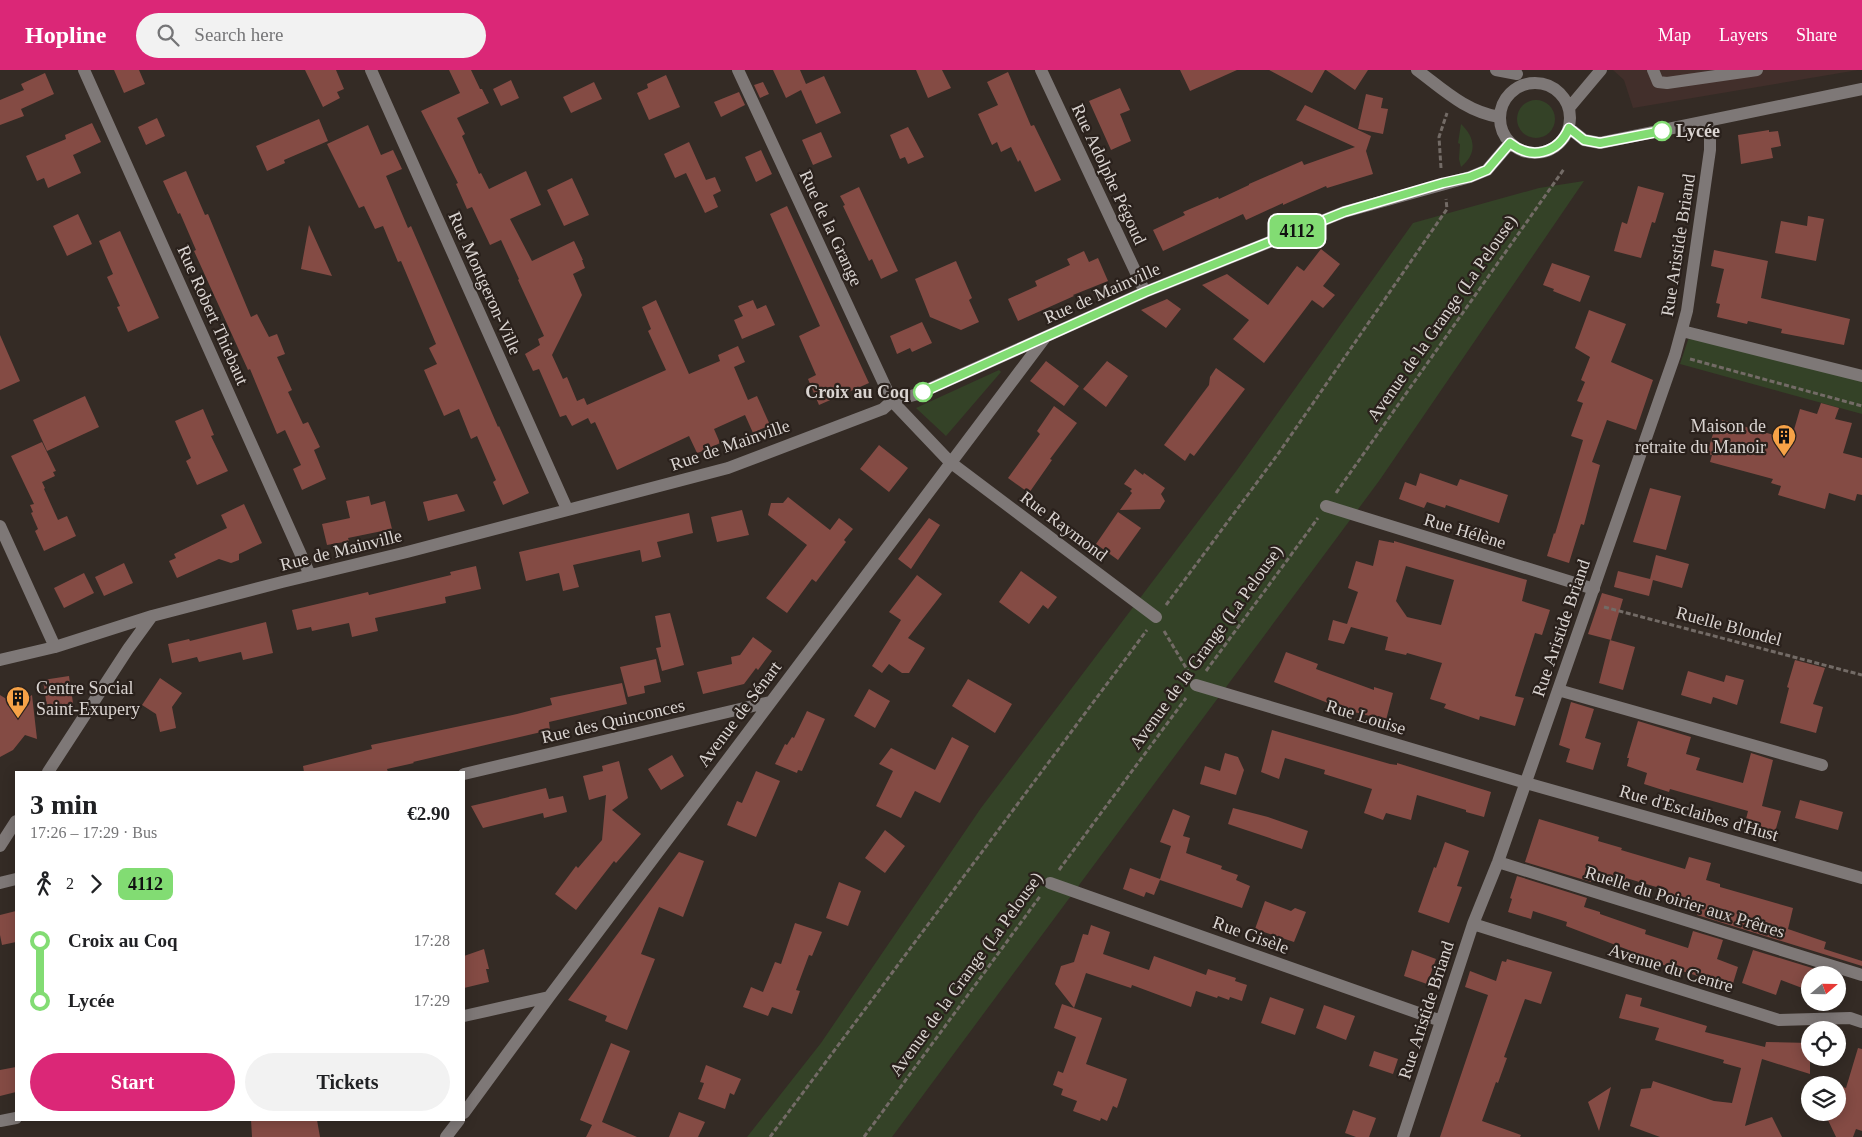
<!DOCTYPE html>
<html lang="en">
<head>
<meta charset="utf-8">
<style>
	body { margin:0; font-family:Georgia,serif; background:#f2f2f2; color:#202124; height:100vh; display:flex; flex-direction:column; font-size:19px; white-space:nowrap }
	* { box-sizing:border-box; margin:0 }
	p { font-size:16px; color:#757577 }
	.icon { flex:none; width:28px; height:28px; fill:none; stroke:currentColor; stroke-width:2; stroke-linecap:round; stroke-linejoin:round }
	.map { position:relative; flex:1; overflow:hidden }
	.panel { position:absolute; left:15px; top:701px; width:450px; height:350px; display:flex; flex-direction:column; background:#fff; border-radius:0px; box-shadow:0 2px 12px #0003 }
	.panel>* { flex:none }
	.badge { padding:0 10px; border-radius:8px; font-size:18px; line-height:32px }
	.needle { width:32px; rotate:70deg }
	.tools { position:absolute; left:1801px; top:896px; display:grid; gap:10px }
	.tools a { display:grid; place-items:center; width:45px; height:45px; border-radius:50%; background:#fff; box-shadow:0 2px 12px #0003; font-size:25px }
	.map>.badge { position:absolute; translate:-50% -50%; box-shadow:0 0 0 2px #fff }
	.legs { display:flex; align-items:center; gap:8px; height:55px; padding:0 15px; font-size:16px }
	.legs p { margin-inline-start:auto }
	.overview { display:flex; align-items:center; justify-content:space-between; height:85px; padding:0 15px }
	h1 { font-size:28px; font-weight:700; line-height:38px }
	.cta { display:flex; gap:10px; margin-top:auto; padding:10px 15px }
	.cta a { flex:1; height:58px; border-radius:30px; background:#db2777; color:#fff; font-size:20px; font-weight:700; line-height:58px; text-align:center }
	.cta a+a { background:#f2f2f2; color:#202124 }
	ul { padding:0 15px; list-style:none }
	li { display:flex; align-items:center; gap:18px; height:60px; font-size:19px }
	li i { display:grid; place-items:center; width:8px; height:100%; margin:0 6px; background:currentColor }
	li i::after { content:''; width:12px; height:12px; margin:-6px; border:4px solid; border-radius:50%; background:#fff }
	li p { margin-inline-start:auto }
	li:first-child i { background:linear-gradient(#0000 50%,currentColor 0) }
	li:last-child i { background:linear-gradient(currentColor 50%,#0000 0) }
	header { display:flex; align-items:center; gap:30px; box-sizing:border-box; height:70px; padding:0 25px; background:#db2777; color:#fff }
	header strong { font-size:24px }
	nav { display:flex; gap:28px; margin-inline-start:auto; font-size:18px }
	.search { width:350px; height:45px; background:#f2f2f2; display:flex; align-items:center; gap:12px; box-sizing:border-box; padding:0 18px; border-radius:28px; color:#757577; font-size:19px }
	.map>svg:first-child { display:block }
	.education { fill:#422f2b }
	.green { fill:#344227 }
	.building { fill:#844b44; fill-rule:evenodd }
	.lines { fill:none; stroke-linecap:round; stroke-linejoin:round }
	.path { stroke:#736b66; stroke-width:3; stroke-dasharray:5 2.5; stroke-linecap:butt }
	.minor { stroke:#7e7877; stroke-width:12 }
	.line-1-casing { stroke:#fff; stroke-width:11 }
	.line-1 { stroke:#82dc73; stroke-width:8 }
	.stop-1-dot { fill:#fff; stroke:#82dc73; stroke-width:2.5 }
	.labels { text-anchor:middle; stroke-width:4.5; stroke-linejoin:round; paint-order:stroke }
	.stop-label { font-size:18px; font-weight:bold; fill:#dad4d1; stroke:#2a211c; text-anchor:start }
	.street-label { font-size:18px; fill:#dad4d1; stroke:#2a211c }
	.poi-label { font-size:18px; fill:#dad4d1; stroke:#2a211c; text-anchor:end }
</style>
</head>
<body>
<header>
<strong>Hopline</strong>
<div class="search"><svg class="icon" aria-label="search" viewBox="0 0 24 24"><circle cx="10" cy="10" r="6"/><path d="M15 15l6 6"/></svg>Search here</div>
<nav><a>Map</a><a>Layers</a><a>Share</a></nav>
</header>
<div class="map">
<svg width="1862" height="1067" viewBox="0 0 1862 1067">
	<rect width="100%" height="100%" fill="#342b25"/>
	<path class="education" d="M1613,0h245l-225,38 -9,-28z"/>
	<path class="green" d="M1517 49a19 19 0 1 1 38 0a19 19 0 1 1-38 0Z
		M1461,54c15,14 16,30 0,43l-2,-8 1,-15 -2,-1z
		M1584,111l-205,300 -487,656h-145l74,-94 160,-235 256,-338 176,-247 126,-35z
		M1689,267l173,41v36l-182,-50z
		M999,300l2,2 -55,64 -30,-28z"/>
	<path class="building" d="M114,0h25l6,14 -21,9z
		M305,0h31l8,19 -7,3 3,6 -17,9z
		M449,0h22l9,19h2l7,14 -32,15 8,16 -3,2 17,38 2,-1 8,16 37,-18 15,34 -31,14 22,42 42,-20 9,19h-1l3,8 -12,6 9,21 -30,60 11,24 4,-2 10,24 7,-3 3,7 79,-35 -18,-39 3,-2 -9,-22 14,-7 33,74 31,-13 -2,-6 20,-9 7,16 -11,5 14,33 9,-4 13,29 -17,8 -8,-18 -31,14 6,14 -14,7 -9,3 -8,-17 -72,34 -22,-48 -4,2 -3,-6 -16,8 -6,-11 -6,2 -21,-48 -6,2 -8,-17 15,-9 -2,-6 6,-3 -26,-56 1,-1 -18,-39 -11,5 -18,-38 -5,2 -11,-25 2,-1 -37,-72 39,-18z
		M773,0h27l6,14 18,-8 17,37 -25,11 -15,-34 -15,8z
		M916,0h26l9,18 -23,10z
		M1180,0h57l-47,21z
		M1269,0h56l-13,23z
		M1326,0h42l-13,20z
		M1008,2l23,54 3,-1 27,55 -26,12 -15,-32 -2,2 -7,-15 -10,5 -4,-10 -5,3 -14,-31 20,-9 -11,-23z
		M45,3l9,21 -33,15 3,7 -24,9v-25l24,-10 -3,-6z
		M666,5l14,32 -31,13 -12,-27 11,-5 -1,-4z
		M511,10l8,18 -18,8 -8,-17z
		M594,12l8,17 -31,14 -8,-16z
		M763,12l6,12 -9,4 -6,-13z
		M1120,18l10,22 -10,4 11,27 -20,9 -22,-49z
		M739,22l6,13 -24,12 -7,-15z
		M1366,24l17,4 -2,10 7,1 -5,25 -25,-5z
		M1305,35l66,31 -5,15 7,23 -46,14 -1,-2 -43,19v-2l-37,17 -3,-6 -80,37 -10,-21 32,-15 -2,-3 35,-15 1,2 30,-14v-1l53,-23 2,4 51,-18 -59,-27z
		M157,48l8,18 -19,9 -8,-18z
		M319,49l9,22 -44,19 1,3 -18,8 -11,-25z
		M92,53l9,19 -28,13 8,18 -33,15 -4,-10 -7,3 -11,-25 40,-17 -1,-4z
		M368,55l13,30 12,-5 9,19 -16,7 22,52 3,-2 87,201 1,-1 30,67 -26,12 -10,-23 3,-2 -19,-44 -6,3 -12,-30 -15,7 -20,-46 13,-6 -8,-16 7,-4 -35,-83 -3,1 -15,-36 -8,3 -11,-23 -5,2 -32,-64z
		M908,57l16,30 -16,7 -3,-7 -5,2 -10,-24z
		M1769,60v2l9,-1 3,15 -10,2 2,10 -32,6 -3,-29z
		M821,62l11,25 -19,8 -11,-25z
		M689,72l17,38 9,-3 6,14 -8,4 5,12 -13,6 -19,-40 -11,5 -11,-24z
		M761,80l11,24 -16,8 -11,-25z
		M186,101l19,44 3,-1 43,103 6,-3 12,23 8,-3 8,20 -8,3 15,33 -4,2 15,32 5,-2 12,25 -6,3 12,29 -24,11 -9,-21 8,-4 -16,-35 -8,4 -27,-65 -2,1 -54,-119 2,-1 -16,-37 -2,1 -15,-33z
		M572,108l17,37 -25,11 -17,-36z
		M1638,116l26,7 -9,30 -3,-1 -11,36 -27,-7 8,-29 5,2z
		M859,117l39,84 -17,8 -9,-20 -3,2 -26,-55 2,-1 -5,-9z
		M787,136l82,177 -50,22 -11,-26 8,-4 -17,-39 21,-10 -50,-112z
		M78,144l14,30 -25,12 -14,-30z
		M1808,146l16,3 -8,42 -41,-8 6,-32 26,5z
		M309,155l23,51 -31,-7z
		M120,161l39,87 -31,14 -11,-25 3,-1 -13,-29 6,-3 -14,-33z
		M1321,179l19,15 -17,22 12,9 -12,13 -11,-8 -48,63 -31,-24 16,-19 -47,-35 25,-11 41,31 29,-39 7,5z
		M1714,180l54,11 -7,37 89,21 -6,26 -63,-12 1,-4 -34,-8 -1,3 -30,-7 3,-13 -4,-1 8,-34 -13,-3z
		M1084,181l5,11 9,-4 10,23 -35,14 1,1 -56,25 -10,-22 29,-13 -2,-5 35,-16 -3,-6z
		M956,191l16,37 -3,2 10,22 -18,8 -31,-13 -15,-38z
		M1552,193l38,13 -10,26 -27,-11 1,-2 -11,-4z
		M1167,229l14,10 -15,19 -25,-18z
		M753,230l4,9 9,-4 9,20 -33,14 -8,-19 9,-4 -5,-10z
		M1589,240l37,14 -15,38 42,18 -17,50 -29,-10 -15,42 8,3 -6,22 -10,38 -3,-1 -12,39 -22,-7 7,-23 1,1 28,-94 -12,-4 12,-33 -6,-2 8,-19 -4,-2 9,-23 -15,-9z
		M922,252l10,21 -20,9 -2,-4 -13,6 -7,-18z
		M0,265l20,46 -20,9z
		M1046,291l33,25 -15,20 -34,-25z
		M1107,291l21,15 -22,31 -23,-18z
		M1216,298l29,21 -51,67 -4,-3 -5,8 -21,-16 45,-60 1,-8z
		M85,326l14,31 -52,24 -14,-31z
		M1821,333l18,5 -4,11 17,4 -9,30 19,5v37l-5,-1 -2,7 -26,-8 -4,16 -47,-14 3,-9 -10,-3 2,-4 -63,-17 2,-7 -5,-1 8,-27 4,1 3,-8 69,20 9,-31 17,5z
		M1054,336l23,17 -27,36 2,1 -23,33 -21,-15 32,-44 -3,-3z
		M203,339l11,26 -3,1 17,35 -31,14 -11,-24 5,-3 -16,-37z
		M42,372l14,29 -3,1 2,4 -13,6 3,6 -1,1 14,31 9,-4 9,20 -32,15 -9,-20 3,-2 -7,-16 2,-1 -3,-7 4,-1 -23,-48z
		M879,375l29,23 -19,24 -29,-23z
		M1135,399l8,6 1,-2 21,15 -4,6 4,7 -5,8 -40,1 12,-17 -2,-2 2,-2 -8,-5z
		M1420,403l37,13 3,-7 48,16 -9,28 -53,-18 -1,3 -18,-6 -3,6 -25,-9 6,-17 11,4z
		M1650,418l31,8 -15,54 -33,-8z
		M457,424l8,17 -37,10 -5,-19z
		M369,426l2,9 14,-4 7,28 -44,9 1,3 -22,4 -5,-21 28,-6 -4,-17z
		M788,427l42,33 9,-12 14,11 -9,11 2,2 -30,40 -4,-3 -25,34 -21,-15 41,-53 -39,-30 3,-12h12z
		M244,434l18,39 -23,11v6l-8,3 -12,-4 -42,19 -8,-17 7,-3 -2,-4 53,-26 -6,-13z
		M742,440l7,25 -32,7 -6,-25z
		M1118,442l23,16 -23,32 -22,-16z
		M689,443l4,20 -36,9 4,15 -19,5 -2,-12 -67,15 6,22 -16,4 -4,-18 -33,8 -7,-29z
		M929,448l11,7 -29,44 -13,-10z
		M1379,470l15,3v-2l133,39 -5,21 28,9 -8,25 -7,-2 -20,63 9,2 -9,28 -35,-10 -1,4 -35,-12 2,-4 -16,-5 12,-36 -35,-10 -1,2 -21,-5 3,-13 -37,-10 -7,17 -16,-4 5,-20 14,4 11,-32 -10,-4 8,-27 17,5zM1406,496l48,14 -13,45 -34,-8 -11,-16z
		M1656,485l33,9 -7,24 -29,-8 -4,16 -35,-9 4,-16 32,8z
		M124,493l9,20 -29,13 -9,-19z
		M476,496l5,23 -36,8 1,6 -71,15 3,13 -26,6 -3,-14 -37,8 -1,-4 -14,3 -5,-20 76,-18 1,3 82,-20 -1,-3z
		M1021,501l36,26 -9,12 -5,-4 -14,19 -30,-22z
		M84,503l10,20 -30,15 -10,-20z
		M917,505l25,19 -34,44 17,10 -16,25h-7l-13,-9 -7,9 -10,-7 29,-46 -12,-8z
		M1602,523l21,6 -12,41 -23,-6z
		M670,543l14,52 -22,6 -6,-23 5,-1 -6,-31z
		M266,552l7,31 -30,7 -2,-8 -42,10 -2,-5 -25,6 -4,-19 21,-5 1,2z
		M753,567l19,14 -14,19 -2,-2 -12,16 -41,10 -6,-22 35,-8 -1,-7 9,-2z
		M1610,570l25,7 -12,43 -24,-7z
		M1286,582l32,12 -2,5 25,9 33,12v-3l19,6 -7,27 -40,-10 -72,-28z
		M656,589l5,23 -17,4 1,7 -17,4 -8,-30z
		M1795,590l30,8 -12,36 10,3 -7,26 -36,-10 9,-35 -2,-1z
		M1688,601l36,11 2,-7 18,5 -7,25 -24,-8 -2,7 -30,-9z
		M69,606l4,27 -26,4 -4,-27z
		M160,608l22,15 -10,14 4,21 -16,4 -4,-18 -14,-9z
		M968,609l44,25 -17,29 -43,-27z
		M622,613l5,21 -78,18 1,8 -137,32 1,1 -27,6 1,3h-84l-1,-6 69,-17 -1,-4 146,-31 35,-9 -2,-7z
		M869,619l21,12 -15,27 -21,-12z
		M0,625l16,10 16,-10 5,44 -12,-4 -12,15 -13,7z
		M1571,632l23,7 -9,29 16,5 -8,27 -27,-8 4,-13 -11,-4z
		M807,641l18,8 -23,52 -4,-1 -1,3 -22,-9 10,-20 2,1 5,-8 2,1z
		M1638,651l53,16 -5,17 14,4 -4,12 47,13 8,-30 22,7 -11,46 19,5 -6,21 -30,-9 3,-12 -78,-22 -1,3 -25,-8 3,-11 -20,-7 2,-8h-2z
		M1272,660l118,34 7,1v-2l91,28 3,1 -7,25 -18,-5v-2l-49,-15 -6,25 -25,-7 -3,7 -19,-7 8,-24 -48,-15 1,-4 -40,-12 -6,21 -18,-7z
		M952,667l17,9 -29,57 -25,-12 -14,27 -25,-12 17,-35 -14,-7 12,-16 44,22z
		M1225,683l13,4 6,13 -8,25 -36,-11 5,-18 15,5z
		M672,685l12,21 -23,14 -13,-21z
		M619,691l9,37 -16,12 29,24 -25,29 -2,-2 -38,49 -21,-16 21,-28 2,2 24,-28 4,-45 -17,5 -6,-24 20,-5 -1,-5z
		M756,701l24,10 -24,56 -29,-12 10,-24 5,2z
		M546,718l3,11 14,-3 4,16 -23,6 -1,-5 -60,15 -12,-22z
		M1800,730l43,12 -5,18 -43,-12z
		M1233,738l35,9 40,14 -6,18 -74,-25z
		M1173,739l17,7 -7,20 7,2 -4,15 36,13 -1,3 17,6 -2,5 14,6 -8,22 -82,-28 -6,15 -8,-3 -2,5 -21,-8 7,-21 30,11 11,-33 -11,-4z
		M1539,749l60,18 -1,4 24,7 -1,2 64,19 4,-12 22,6 -5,17 14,4v3l73,21 -5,21 38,13 -2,7 38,12v5l-165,-51 2,-6 -38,-12 2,-8 -37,-11 -2,8 -31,-10 -2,6 -66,-20z
		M885,760l20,16 -20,27 -20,-15z
		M1445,772l24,9 -12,35 5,1 -13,36 -31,-11 16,-45 2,1z
		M679,782l25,9 -21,56 -24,-10 -18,47 14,5 -28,71 -22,-9 2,-5 -39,-16z
		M1517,806l70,22 -3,9 16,5v2l46,16 -1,4 43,14 5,-17 30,9 -6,19 21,8 -7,23 -22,-7 1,-3 -59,-19 1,-2 -86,-33 1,-4 -34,-11 -2,8 -23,-7 4,-13 -2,-1z
		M839,812l22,9 -13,35 -22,-8z
		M1265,831l26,10 4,-3 11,4 -12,30 -39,-13z
		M16,841v31l-14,3 -2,-10v-20z
		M795,853l27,9 -10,24 -3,-1 -13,35 4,1 -8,23 -20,-7 -4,9 -25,-9 8,-20 12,5 12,-30 6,2z
		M1091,855l19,7 -7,22 46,16 5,-14 52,19 2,-6 28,9 -1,3 12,4 -5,16 -12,-4 -1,3 -11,-4 -1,2 -21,-7 -5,16 -59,-22 -1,3 -45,-15 -12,35 -19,-24 6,-18 13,-4 9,-28 5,1z
		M484,879l5,20h-3l3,13 -25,6v-32z
		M1412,880l24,9 -9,25 -23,-8z
		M1753,880l82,25h-25v16l-29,-11 -5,15 -34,-12z
		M1507,889l45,13 -11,32 -16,-5 -21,58 3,1 -9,25 -2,-1 -14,39 39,14 -1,2h-80l48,-142 -23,-8 5,-16 26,10 6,-20 4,1z
		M1626,924l16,4 -2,8 67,20 -2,6 60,15 1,-5 44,1v31l-48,-15 -17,67 27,-9 10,20h-122l-30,-11 11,-37 10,-1 2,-7 61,20 18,2 9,-35 -18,-5 1,-3 -69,-20 4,-12 -40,-10z
		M1270,927l34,12 -9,26 -34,-12z
		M1062,934l40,14 -16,46 41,15 -10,29 -4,-2 -6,15 -6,-3 -1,3 -27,-10 4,-10 -16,-6 2,-6 -10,-4 5,-14 5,2 13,-36 -22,-9z
		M1324,935l31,11 -9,24 -30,-12z
		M611,973l19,8 -28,71 35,15h-51l6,-12 -12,-5z
		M1858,978l4,1v82l-6,-2 -3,8h-17l-9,-19 5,-2 1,-4h5v-11l5,-14 3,1z
		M1374,981l24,8 -5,15 -24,-8z
		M706,995l35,14 -7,16 -4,-2 -5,16 -27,-10 6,-16 -4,-1z
		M16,997v25l-16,4v-26z
		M1611,1017l-12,44 -11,-29z
		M1353,1040l23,8 -7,19h-13l-11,-4z
		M679,1042l26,10 -7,15h-29z
		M251,1050h66l3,17h-68z"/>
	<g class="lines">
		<path class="path" d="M1441,98l-2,-31 8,-24
			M1690,289l172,47
			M1336,423l228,-324
			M1166,535l112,-151 169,-245 -1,-10
			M1604,537l258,68
			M1164,561l24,40
			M1206,601l112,-153
			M1059,800l127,-172
			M770,1067l377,-507
			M864,1067l177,-242"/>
		<path class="minor" d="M84,0l226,505
			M371,0l196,439
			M738,0l154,331 58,61 206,155
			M1041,0l104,222
			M1417,0c27,20 48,41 82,47
			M1496,0l21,4
			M1653,0l5,12 9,1 90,-13
			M1500 48a35 35 0 1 1 70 0a35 35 0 1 1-70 0Z
			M1569,38l32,-38
			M1569,58l15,12 16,3 262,-54
			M1682,261l180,45
			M1326,436l268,83
			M0,456l55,121
			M0,590l55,-13 97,-31 130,-34 125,-30 321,-84 155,-59 9,-8 26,-7 227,-102 199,-80 126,-35 17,-7 23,-27
			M1196,615l330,98 336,95
			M1558,620l264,75
			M48,702l80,-123 24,-33
			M464,704l306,-72
			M0,776l16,-25
			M1498,792l364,113
			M0,813l16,-4
			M1050,813l391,138
			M1473,854l306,96 71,-2 12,4
			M464,946l85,-19
			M464,1043l85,-116 495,-658
			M0,1051l16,-3
			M446,1067l13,-17
			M1403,1067l70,-213 25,-62 177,-507 12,-44 23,-161v-17l-3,-11"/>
	</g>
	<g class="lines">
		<g class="line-1-casing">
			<path id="line-1" d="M923,322l222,-100 199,-80 99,-29 27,-6 17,-7 23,-27c21,17 48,11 59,-15l15,12 16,3 62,-12"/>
		</g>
		<use href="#line-1" class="line-1"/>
	</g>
	<defs>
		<g id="building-pin" transform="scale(1.25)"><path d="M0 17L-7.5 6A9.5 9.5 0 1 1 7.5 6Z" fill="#f6a247" stroke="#2a211c"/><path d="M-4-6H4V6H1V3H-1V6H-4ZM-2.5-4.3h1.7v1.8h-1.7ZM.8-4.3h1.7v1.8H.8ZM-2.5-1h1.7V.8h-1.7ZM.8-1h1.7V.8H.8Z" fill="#111"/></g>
	</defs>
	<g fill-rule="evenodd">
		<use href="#building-pin" x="1784" y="366"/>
		<use href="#building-pin" x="18" y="628"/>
	</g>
	<g class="stop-1-dot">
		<circle cx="1662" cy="61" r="9"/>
		<circle cx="923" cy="322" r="9"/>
	</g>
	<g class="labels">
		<g class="stop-label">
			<text x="1676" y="67">Lycée</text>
			<text x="909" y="328" text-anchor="end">Croix au Coq</text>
		</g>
		<g class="street-label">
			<text transform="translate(1109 104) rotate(65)" y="6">Rue Adolphe Pégoud</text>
			<text transform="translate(831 158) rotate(65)" y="6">Rue de la Grange</text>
			<text transform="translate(1678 175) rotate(-81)" y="6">Rue Aristide Briand</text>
			<text transform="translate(485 213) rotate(66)" y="6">Rue Montgeron-Ville</text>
			<text transform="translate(1102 223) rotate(-24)" y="6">Rue de Mainville</text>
			<text transform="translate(213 245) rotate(66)" y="6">Rue Robert Thiebaut</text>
			<text transform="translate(1442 248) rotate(-55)" y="6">Avenue de la Grange (La Pelouse)</text>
			<text transform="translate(730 375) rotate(-19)" y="6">Rue de Mainville</text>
			<text transform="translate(1064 456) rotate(37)" y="6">Rue Raymond</text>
			<text transform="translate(1465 461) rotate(17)" y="6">Rue Hélène</text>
			<text transform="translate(341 480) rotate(-14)" y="6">Rue de Mainville</text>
			<text transform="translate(1729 556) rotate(15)" y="6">Ruelle Blondel</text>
			<text transform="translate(1561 558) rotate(-71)" y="6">Rue Aristide Briand</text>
			<text transform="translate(1206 577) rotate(-54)" y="6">Avenue de la Grange (La Pelouse)</text>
			<text transform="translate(739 644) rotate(-53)" y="6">Avenue de Sénart</text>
			<text transform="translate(1366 647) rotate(17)" y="6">Rue Louise</text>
			<text transform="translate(613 651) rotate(-13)" y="6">Rue des Quinconces</text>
			<text transform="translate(1699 743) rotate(16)" y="6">Rue d'Esclaibes d'Hust</text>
			<text transform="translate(1685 832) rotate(17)" y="6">Ruelle du Poirier aux Prêtres</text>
			<text transform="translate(1251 865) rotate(20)" y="6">Rue Gisèle</text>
			<text transform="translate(1671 898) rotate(17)" y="6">Avenue du Centre</text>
			<text transform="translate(966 904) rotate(-54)" y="6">Avenue de la Grange (La Pelouse)</text>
			<text transform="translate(1426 940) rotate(-72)" y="6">Rue Aristide Briand</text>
		</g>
		<g class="poi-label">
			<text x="1766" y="362">Maison de<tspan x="1766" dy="21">retraite du Manoir</tspan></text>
			<text x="36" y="624" text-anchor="start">Centre Social<tspan x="36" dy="21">Saint-Exupery</tspan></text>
		</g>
	</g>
</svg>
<div class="tools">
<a><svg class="needle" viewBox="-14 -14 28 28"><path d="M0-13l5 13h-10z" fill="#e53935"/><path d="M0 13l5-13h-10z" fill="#757577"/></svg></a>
<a><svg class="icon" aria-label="locate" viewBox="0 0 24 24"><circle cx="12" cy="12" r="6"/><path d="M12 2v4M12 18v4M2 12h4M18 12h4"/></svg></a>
<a><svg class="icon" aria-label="layers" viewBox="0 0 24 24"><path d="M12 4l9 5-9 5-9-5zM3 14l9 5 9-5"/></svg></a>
</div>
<b class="badge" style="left:1297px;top:161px;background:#82dc73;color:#111">4112</b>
<section class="panel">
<div class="overview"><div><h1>3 min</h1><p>17:26 – 17:29 · Bus</p></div><b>€2.90</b></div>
<div class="legs"><svg class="icon" aria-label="walk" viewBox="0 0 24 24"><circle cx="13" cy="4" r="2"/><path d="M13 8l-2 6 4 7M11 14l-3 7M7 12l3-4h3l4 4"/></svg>2<svg class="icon" aria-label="forward" viewBox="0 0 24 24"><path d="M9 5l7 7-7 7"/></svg><b class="badge" style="background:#82dc73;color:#111">4112</b></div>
<ul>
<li><i style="color:#82dc73"></i><b>Croix au Coq</b><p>17:28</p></li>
<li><i style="color:#82dc73"></i><b>Lycée</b><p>17:29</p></li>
</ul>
<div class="cta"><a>Start</a><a>Tickets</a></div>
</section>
</div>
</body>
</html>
